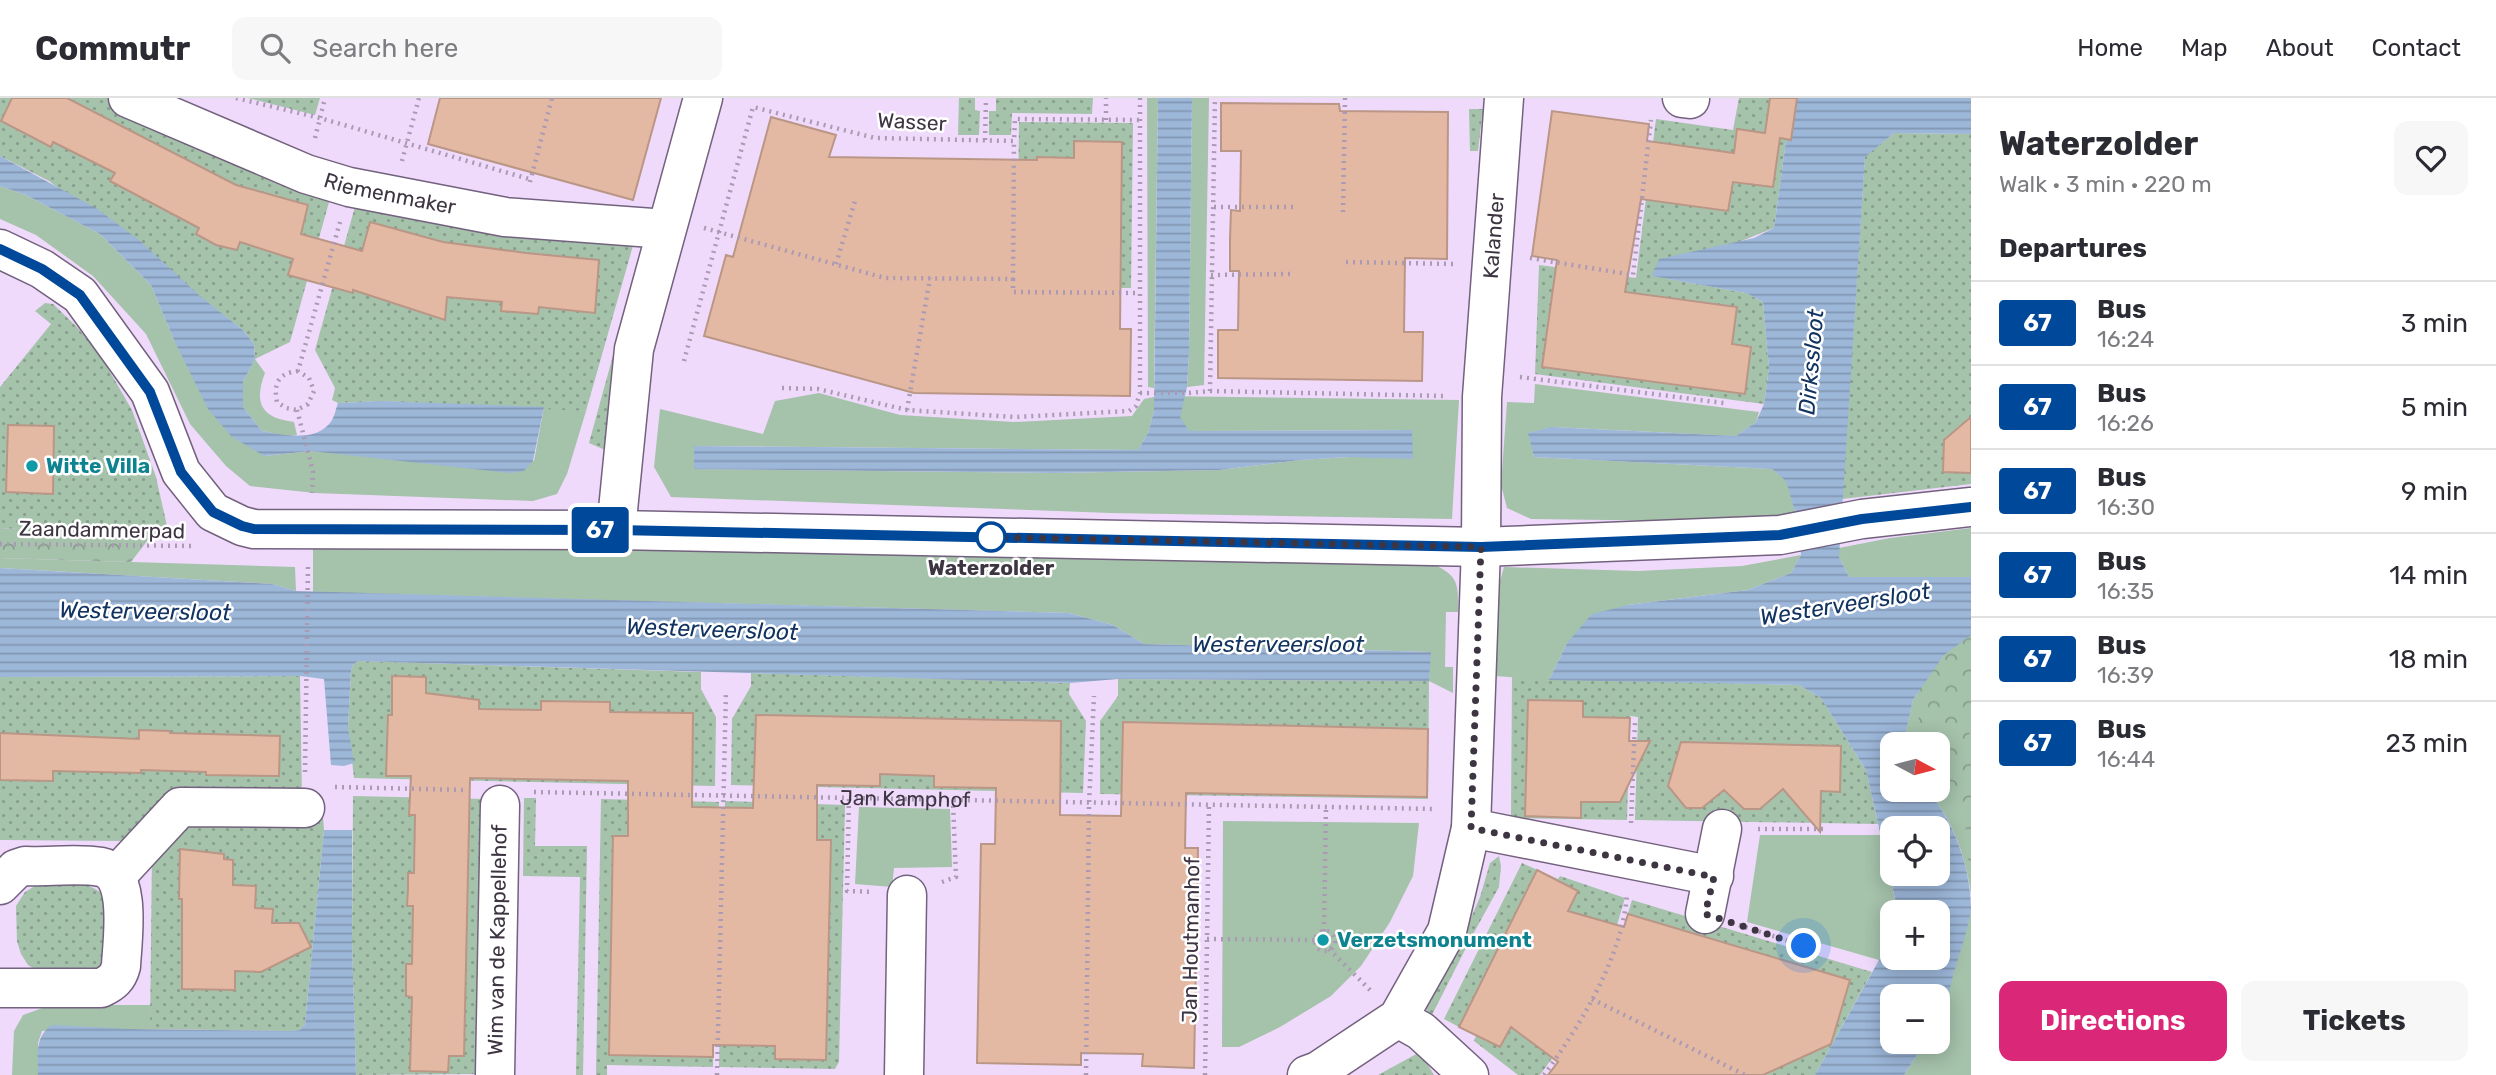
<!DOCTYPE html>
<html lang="en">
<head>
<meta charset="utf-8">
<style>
	body { margin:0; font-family:Rubik,sans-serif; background:#f7f7f7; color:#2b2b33; height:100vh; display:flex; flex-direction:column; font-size:26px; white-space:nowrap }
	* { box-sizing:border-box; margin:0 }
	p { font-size:23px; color:#7c7c81 }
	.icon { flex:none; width:38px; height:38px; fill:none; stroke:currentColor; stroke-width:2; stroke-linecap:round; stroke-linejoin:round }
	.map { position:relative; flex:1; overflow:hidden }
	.sheet { display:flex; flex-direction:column; background:#fff; width:525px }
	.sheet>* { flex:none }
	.badge { padding:0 14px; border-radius:5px; font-size:24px; line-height:46px }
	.needle { width:46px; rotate:97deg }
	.fabs { position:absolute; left:1880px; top:634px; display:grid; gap:14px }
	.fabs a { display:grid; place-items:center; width:70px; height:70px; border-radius:14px; background:#fff; box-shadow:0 4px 18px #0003; font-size:35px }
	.you { position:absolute; width:35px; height:35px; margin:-18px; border:5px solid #fff; border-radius:50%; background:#1a73e8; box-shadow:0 0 0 10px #1a73e833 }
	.map>.badge { position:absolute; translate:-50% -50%; box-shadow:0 0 0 4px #fff }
	h2 { padding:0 28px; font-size:26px; line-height:63px }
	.round { display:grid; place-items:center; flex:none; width:74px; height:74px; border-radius:14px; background:#f7f7f7 }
	.head { display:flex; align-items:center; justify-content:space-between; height:119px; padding:0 28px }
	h1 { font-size:33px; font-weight:700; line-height:52px }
	.cta { display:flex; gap:14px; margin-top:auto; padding:14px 28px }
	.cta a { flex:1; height:80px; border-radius:14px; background:#db2777; color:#fff; font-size:28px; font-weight:700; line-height:80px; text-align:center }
	.cta a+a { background:#f7f7f7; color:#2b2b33 }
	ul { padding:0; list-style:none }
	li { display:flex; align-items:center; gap:21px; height:84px; padding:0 28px; border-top:2px solid #e1e1e2 }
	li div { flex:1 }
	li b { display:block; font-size:26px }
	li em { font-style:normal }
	li .badge { min-width:77px; font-weight:700; text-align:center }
	header { display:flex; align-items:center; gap:42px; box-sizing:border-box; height:98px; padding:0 35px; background:#fff; border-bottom:2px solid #e1e1e2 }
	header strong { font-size:33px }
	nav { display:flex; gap:38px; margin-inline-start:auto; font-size:24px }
	.search { width:490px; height:63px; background:#f7f7f7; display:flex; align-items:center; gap:18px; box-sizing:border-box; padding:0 24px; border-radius:14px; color:#7c7c81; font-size:26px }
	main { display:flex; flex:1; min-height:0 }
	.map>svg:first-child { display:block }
	.green { fill:#a5c2ab; fill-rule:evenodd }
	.forest { fill:url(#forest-crowns) }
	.garden { fill:url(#garden-dots) }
	.water { fill:url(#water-rules); fill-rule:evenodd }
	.building { fill:#e4b9a4; stroke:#ba9686; stroke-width:2 }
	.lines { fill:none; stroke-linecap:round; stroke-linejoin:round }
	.minor-casing { stroke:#73617e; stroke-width:41 }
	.path { stroke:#aa9ab3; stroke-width:4.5; stroke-dasharray:2 5; stroke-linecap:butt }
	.minor { stroke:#fff; stroke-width:38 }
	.line-casing { stroke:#fff; stroke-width:16 }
	.line { stroke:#004899; stroke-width:10 }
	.walk { stroke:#3e3542; stroke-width:7; stroke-dasharray:0 12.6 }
	.culture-dot { fill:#0f9aa8; stroke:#fff; stroke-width:2.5 }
	.stop-dot { fill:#fff; stroke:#004899; stroke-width:3.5 }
	.labels { text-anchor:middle; stroke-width:5; stroke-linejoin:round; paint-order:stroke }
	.street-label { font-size:21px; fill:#3e3542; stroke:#fff }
	.culture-label { font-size:21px; font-weight:bold; fill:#0d838f; stroke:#fff; text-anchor:start }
	.stop-label { font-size:21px; font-weight:bold; fill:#3e3542; stroke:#fff }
	.water-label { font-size:23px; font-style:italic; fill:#123460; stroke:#fff }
</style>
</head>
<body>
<header>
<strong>Commutr</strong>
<div class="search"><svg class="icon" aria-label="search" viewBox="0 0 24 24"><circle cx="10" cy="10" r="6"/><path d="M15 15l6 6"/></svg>Search here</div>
<nav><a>Home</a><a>Map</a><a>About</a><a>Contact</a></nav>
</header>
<main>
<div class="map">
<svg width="1971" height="977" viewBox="0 0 1971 977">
	<defs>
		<pattern id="forest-crowns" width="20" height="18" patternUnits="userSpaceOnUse" patternTransform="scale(1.75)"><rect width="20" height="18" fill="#a5c2ab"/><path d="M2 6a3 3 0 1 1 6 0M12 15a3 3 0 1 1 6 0" fill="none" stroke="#889e8d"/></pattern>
		<pattern id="garden-dots" width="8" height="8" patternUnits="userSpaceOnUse" patternTransform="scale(1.75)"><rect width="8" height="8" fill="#a5c2ab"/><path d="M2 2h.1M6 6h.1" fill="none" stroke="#889e8d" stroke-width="1.8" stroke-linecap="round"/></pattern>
		<pattern id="water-rules" width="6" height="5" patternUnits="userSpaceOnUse" patternTransform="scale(1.75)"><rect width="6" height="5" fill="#9db7d9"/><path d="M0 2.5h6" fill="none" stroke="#8196b2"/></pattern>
	</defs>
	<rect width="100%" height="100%" fill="#efdafb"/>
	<path class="green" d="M1147,0h11l-4,290 -6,-1z
		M1192,0h17l-5,287 -17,2 2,-34z
		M0,88l26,9 74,39 51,51 23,55 90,116 47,-5 223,10 10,-54 42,4 -19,63 -10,20 -24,7 -218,-8 -65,-7 -24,-20 -36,-42 -44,-90 -53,-58 -57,-41 -36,-16z
		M255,261l10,14c-12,31 -3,45 29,49l3,13 -10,1 -25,-5 -19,-24v-25z
		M1535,286l224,28 -3,10 -20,14 -184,-9 -23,6 5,24 238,12 15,12 9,34 -109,6 -156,-2 -24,-11 -6,-23 6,-83 27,1z
		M819,295l81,22 114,7 118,-6 12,-17 15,-3 300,4 -7,119 -341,-6 -440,-16 -17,-30 6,-58 103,25 12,-33zM1154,313l35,20 223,-1 -64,27 -48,3 -81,10 -165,3 -360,-4 1,-23 443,4 10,-17z
		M1971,430v49h-122l-10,-20v-9l51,-10z
		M313,445l1122,22c25,12 23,21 23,47h-12l-1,55h8v26l-24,-12 1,-29 -286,-8 -31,-19 -44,-12 -756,-21z
		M1801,457l-10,18 -43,17 -120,15 -61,38 -18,37 -54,-4 3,-88 6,-21 134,4 104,-5z
		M0,460l295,9 1,24 -24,-7 -272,-16z
		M1971,537v259c-6,-40 -18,-74 -45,-105h11v-45h-34v-2l10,-42 30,-44z
		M859,709l91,2 2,58 -58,1 -2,19 -37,-3z
		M1223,723l196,2 -6,53 -23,46 -29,44 -30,30 -51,31 -41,20h-17z
		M1760,737h120l18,77h-6v17l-13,31 -132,-38z
		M1971,810v167h-67l22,-34h11v-17l24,-76z
		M51,907h100l-1,24 -108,2 -4,12v32h-26l2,-44 9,-16z"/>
	<path class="forest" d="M0,430l151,8 -20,26 -131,-4z
		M1971,528v79l-6,3 6,34v133l-2,2 -4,-59 -28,-35v-39h-18l-1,-61z"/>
	<path class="garden" d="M0,0h108l84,46 139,51 -41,147 -35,17 -1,-15 -11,-14 -194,-149 -49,-25z
		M248,0h72l-5,17z
		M959,0h16v12l5,1 -1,24h-21z
		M996,0h97l-1,16 -80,-1 -1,22h-22v-24h7z
		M1485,0l8,19h-11l-4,34h-8l-1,-42h14z
		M1739,0h53l-18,130 -121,48 93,17 17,9 6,66 -5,36 -229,-30 4,-109 97,13 20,-159 77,11z
		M1019,24l114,1 -2,165h-114z
		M1894,35l77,1v350l-129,15 23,-343z
		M356,105l280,32 -50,176 -205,-10 -43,2 -6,-3 3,-12 -20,-38z
		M640,159l-35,193 -16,-7z
		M45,205l8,1 23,22 23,27 33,57 24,67 11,49 -4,9 -7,5 -5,-4 -151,-8v-141l51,-63 -16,-13z
		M358,563l343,11v17l15,28 -1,69 -361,-8 -6,-51 3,-56 2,-6z
		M751,575l319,10 -1,11 17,27 -3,72 -352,-8 1,-66 19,-33z
		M300,578l2,123 -176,42 -126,-1v-163z
		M1512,579l287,8 22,13 45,72 12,54 -243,-4 3,-103 -8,-1 -3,104 -116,-2z
		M1118,581l311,2 -1,118 -328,-5v-73l18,-25z
		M353,698l133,3 -7,275 -123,1 -4,-134z
		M524,700h12l-1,48h52l-4,229h-7l4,-198 -57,-1z
		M601,701l118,3 -6,265 -106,-2v10h-11z
		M725,703l120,4 -6,257 -4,7 -116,-2z
		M189,718h134l1,14 -19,194 -5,6 -11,1 -139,-2 2,-175z
		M1499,758l2,10 -2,21 -28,51 -7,-4 16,-37 10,-34z
		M1522,765l36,16 2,-3 65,22 -21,71 -30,59 -34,47h-22l-44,-34 2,-5 -32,-17z
		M40,785c28,0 48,-5 69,17l-5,68 -13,7 -52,-3 -11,-7 -7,-11 -4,-13 -1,-35 9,-14z
		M1632,802l240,72 -57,103h-64l-140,-105z
		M1461,842l7,4 -38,75 -4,-11z
		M1420,954l14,23h-56z"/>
	<path class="water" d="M1158,0h34l-3,255 -2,34 -7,30 9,14 223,-1 1,29 -65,-2 -48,3 -81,10 -165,3 -360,-4v-23l444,4 10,-17 6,-22z
		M1792,0h179v36l-77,-1 -29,24 -26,400 10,20h122v58l-28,21 -30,44 -10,44h-11v45h34c27,30 45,78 45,120 -3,21 -11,43 -17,63 -5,17 -7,38 -17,52v-28h-45v45h34l-22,34h-89l64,-115 13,-31v28h45v-45h-39l-32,-142 -45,-72 -22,-13 -250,-5 18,-37 25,-29 36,-9 120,-15 43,-17 10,-18 -5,-40 -10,-34 -14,-12 -238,-12 -6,-24 23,-6 185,9 20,-14 8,-18 5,-36 -6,-66 -17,-9 -94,-17 7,-17 95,-21 20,-10zM1892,730h45v45h-45z
		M0,58l96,52 43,32 62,57 42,33 11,14 1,15 -12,23v25l19,24c21,4 56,12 70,-11 3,-5 4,-12 6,-17l43,-2 163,6 -11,54 -9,10 -13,2 -200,-22 -47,5 -33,-20 -23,-27 -34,-69 -23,-55 -51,-51 -74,-39 -26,-9z
		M0,470l272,16 24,7 773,22 44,12 31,19 287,8 -2,29 -311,-2 -48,4 -712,-22 -5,4 -2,6 -3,56 6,36 -10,3 -13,-1 -7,-86 -24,-3 -300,1z
		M324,732h28v111l4,134h-318c0,-20 -4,-38 14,-50l78,4 159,2 11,-1 5,-6z"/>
	<path class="building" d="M12,0h55l169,87 72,20 -7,29 61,17 8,-29 73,20 83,11 73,7 -4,53 -56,-6 -1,7 -37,-3 1,-9 -55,-5 -2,23 -92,-30v3l-65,-18 5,-16 -53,-17 -3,8 -21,-5 -20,-11 3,-6 -89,-47 5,-8 -62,-31 -2,5 -50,-26z
		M440,0h221l-28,102 -205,-56z
		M1770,0h27l-6,42 -11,-2 -7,49 -40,-5 -5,29 -87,-12 -16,93 112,15 -5,37 19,3 -6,47 -203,-27 15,-107 -25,-4 20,-145 97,13 -2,17 87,12 3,-24 28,4z
		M1221,5l118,1 1,7 108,1 -1,147 -42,-1 -1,74h19l-1,49 -204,-3v-48h20l1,-59h-9v-32l1,-29 9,1 1,-60h-20z
		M771,19l65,18 -7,22 208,3v-3l37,1v-17l48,1 -2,187h11l-1,67 -216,-3 -210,-57 22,-81 7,2z
		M1971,319v56l-28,-1 1,-32z
		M8,327l46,1 -1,68 -47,-2z
		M392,578l34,1v16l53,7v9l62,1v-9l69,1v10l83,1 -1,94 61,1 3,-93 305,6 -1,94 61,1 2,-94 305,7 -1,68 -241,-4 -1,55h13l-4,220 -52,-2 1,-12 -62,-1v12l-104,-2 4,-219h14l1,-56 -62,-1v-11l-54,-2v12l-63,-1v55h14l-5,220 -51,-1v-13l-62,-1v12l-104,-2 4,-219h15v-55l-158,-3 -6,278h-15l-1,16 -38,-1 2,-74 -6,-1v-32h6l1,-58h-6l1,-17v-16h6l1,-58h-6l2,-39h-25l2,-61h4z
		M1528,602l55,1v16l47,1 -1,23h21l-30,61h-39v16l-56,-2z
		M139,632l31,1v2l110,3 -1,40 -73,-1v-3l-65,-2v3l-88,-2v10l-53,-1v-47l139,6z
		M1681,644l160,4 -1,46 -19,-1 -1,41 -37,-43 -23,20h-16l-20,-19 -22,18h-16l-18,-22z
		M180,751l44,5v5l9,1v25l23,1 -1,22 18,1 -1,14h27l12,24 -50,25 -26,-1v19l-53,-1v-90h-3z
		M1537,772l41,21 -10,20 56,16 4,-13 222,66 -19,64 -68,31h-215l10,-13 -47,-35 -11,20 -41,-20z"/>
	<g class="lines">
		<g class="minor-casing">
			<g id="minor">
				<path id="s2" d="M128,0l178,76 43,13 156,30 161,12"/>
				<path d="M1682,0l8,1"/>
				<path d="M0,151l42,20 38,26 70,97 31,80 32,40 29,14 12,3 362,1 865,17 299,-12 82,-16 109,-12"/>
				<path d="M616,432l18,-181 69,-251"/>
				<path d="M1471,730l243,48"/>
				<path d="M116,778l64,-69 125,1"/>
				<path d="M0,787l16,-16 9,-3c22,1 55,-3 76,1 32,6 21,75 20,99 -3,12 -9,17 -20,22h-101"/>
				<path d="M1705,816l17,-85"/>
				<path d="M1398,920l23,13 48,44"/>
				<path id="s3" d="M495,977l5,-270"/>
				<path d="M904,977l3,-180"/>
				<path id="s4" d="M1307,977l11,-4 80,-53 49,-87 24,-103 10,-281 1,-150 22,-299"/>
			</g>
		</g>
		<g class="path">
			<path d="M236,0l84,20 209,61"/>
			<path d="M1106,22v-22"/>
			<path d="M315,40l10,-40"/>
			<path d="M985,42l1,-42"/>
			<path d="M402,63l17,-63"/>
			<path d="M530,84l22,-84"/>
			<path d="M1214,109h79"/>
			<path d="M1343,114l2,-114"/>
			<path d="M704,130l181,50 128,1 1,-138"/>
			<path d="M1530,160l103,17 18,-155"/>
			<path d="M1346,164l111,2"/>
			<path d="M836,166l19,-63"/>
			<path d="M1211,177l79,-1"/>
			<path d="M1013,181v13l127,1"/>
			<path d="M684,263l69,-254 122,31 139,3 1,-22 125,1"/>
			<path d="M298,273c-19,2 -25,12 -21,31l9,6 11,2 11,-6 6,-13 -5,-13 -11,-7 42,-149"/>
			<path d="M1520,279l204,26"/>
			<path d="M782,290l36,1 89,21 108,7 114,-6 7,-5 4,-13v-295"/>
			<path d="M1210,293l236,5"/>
			<path d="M1140,295h49l21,-2 5,-293"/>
			<path d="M297,312l16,61 -1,22"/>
			<path d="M907,312l23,-132"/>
			<path d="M0,446l195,2"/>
			<path d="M305,674l3,-208"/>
			<path d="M335,689l131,3"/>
			<path id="s1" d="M534,694l901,17"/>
			<path d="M849,701l-2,92 26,1"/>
			<path d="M1631,725l4,-101"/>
			<path d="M1758,731h66"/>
			<path d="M942,784l14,-5 -3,-75"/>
			<path d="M1739,827l65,21"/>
			<path d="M1324,833l2,-124"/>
			<circle cx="1325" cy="843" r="10"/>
			<path d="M1207,841l108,1"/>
			<path d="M1329,851l42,42"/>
			<path d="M1592,901l153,76"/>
			<path d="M717,977l9,-384"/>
			<path d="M1086,977l3,-271 5,-108"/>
			<path d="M1205,977l4,-270"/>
			<path d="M1544,977c36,-49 79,-119 83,-181"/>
		</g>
		<use href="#minor" class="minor"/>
	</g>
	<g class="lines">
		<g class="line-casing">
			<path id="line" d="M0,151l42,20 38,26 70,97 31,80 32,40 29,14 12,3 362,1 865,17 299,-12 82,-16 109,-12"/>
		</g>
		<use href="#line" class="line"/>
		<path class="walk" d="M991,439h-12l502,10 -10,281 243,49 -9,37 99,32"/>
	</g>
	<g class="culture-dot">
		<circle cx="32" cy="368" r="7"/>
		<circle cx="1323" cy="842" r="7"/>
	</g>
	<circle class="stop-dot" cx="991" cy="439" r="14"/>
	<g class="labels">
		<g class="street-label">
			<text transform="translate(912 24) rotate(3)" y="7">Wasser</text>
			<text dy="7" stroke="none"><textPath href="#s2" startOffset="280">Riemenmaker</textPath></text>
			<text dy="7" stroke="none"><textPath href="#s4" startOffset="906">Kalander</textPath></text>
			<text transform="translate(102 432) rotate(1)" y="7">Zaandammerpad</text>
			<text dy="7" stroke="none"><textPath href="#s1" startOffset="371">Jan Kamphof</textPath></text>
			<text dy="7" stroke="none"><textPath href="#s3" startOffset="135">Wim van de Kappellehof</textPath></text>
			<text transform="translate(1191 842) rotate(-89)" y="7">Jan Houtmanhof</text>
		</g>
		<g class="culture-label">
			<text x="46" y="375">Witte Villa</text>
			<text x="1337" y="849">Verzetsmonument</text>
		</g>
		<g class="stop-label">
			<text x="991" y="477">Waterzolder</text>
		</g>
		<g class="water-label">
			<text transform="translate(1811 264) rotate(-85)" y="8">Dirkssloot</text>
			<text transform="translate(1845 506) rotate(-9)" y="8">Westerveersloot</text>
			<text transform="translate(145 513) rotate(1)" y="8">Westerveersloot</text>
			<text transform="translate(712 531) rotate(2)" y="8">Westerveersloot</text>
			<text x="1278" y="554">Westerveersloot</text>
		</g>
	</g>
</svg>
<div class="fabs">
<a><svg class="needle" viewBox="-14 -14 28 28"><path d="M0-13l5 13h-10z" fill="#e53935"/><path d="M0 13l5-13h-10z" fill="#7c7c81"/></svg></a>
<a><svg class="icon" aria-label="locate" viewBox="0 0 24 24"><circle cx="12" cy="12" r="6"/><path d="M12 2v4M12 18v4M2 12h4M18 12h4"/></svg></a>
<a>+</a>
<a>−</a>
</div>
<div class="you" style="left:1804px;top:848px"></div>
<b class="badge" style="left:600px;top:432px;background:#004899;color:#fff">67</b>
</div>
<section class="sheet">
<div class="head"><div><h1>Waterzolder</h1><p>Walk · 3 min · 220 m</p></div><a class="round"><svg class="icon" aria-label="heart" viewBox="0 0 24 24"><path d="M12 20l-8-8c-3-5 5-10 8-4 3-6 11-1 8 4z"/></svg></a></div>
<h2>Departures</h2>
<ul>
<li><span class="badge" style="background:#004899;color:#fff">67</span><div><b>Bus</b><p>16:24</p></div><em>3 min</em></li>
<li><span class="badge" style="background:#004899;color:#fff">67</span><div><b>Bus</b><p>16:26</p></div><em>5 min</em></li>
<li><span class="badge" style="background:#004899;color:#fff">67</span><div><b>Bus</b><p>16:30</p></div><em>9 min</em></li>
<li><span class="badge" style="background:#004899;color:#fff">67</span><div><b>Bus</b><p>16:35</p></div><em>14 min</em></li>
<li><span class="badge" style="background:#004899;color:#fff">67</span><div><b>Bus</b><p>16:39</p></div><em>18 min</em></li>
<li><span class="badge" style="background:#004899;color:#fff">67</span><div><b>Bus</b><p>16:44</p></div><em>23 min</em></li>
</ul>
<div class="cta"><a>Directions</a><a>Tickets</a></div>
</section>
</main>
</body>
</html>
